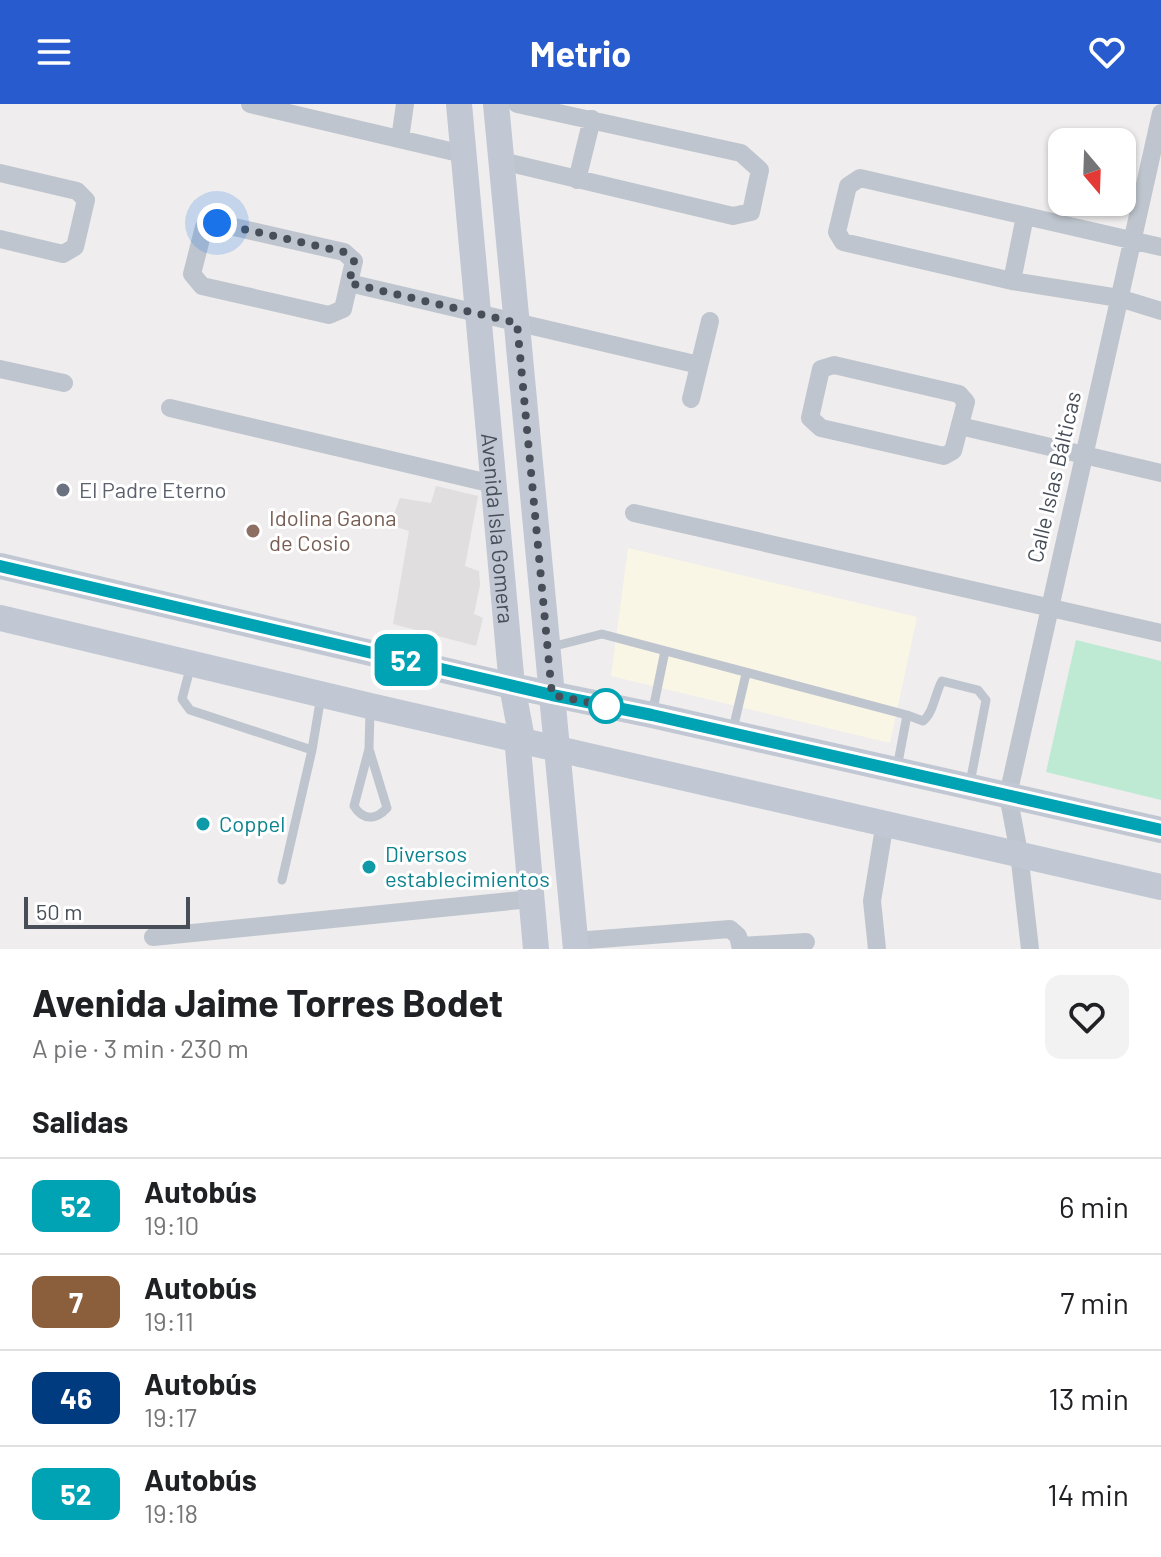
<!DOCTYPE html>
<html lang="es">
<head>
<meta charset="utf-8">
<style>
	body { margin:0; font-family:Barlow,sans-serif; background:#f2f2f2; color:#202124; height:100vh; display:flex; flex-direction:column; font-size:30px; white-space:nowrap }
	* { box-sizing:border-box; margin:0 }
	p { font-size:26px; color:#757577 }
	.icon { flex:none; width:44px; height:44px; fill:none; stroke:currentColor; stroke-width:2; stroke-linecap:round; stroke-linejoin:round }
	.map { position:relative; height:845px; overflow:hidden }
	.details { display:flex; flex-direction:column; background:#fff; flex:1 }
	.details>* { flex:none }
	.badge { padding:0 16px; border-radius:12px; font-size:28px; line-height:52px }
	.needle { width:52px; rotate:161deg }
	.buttons { position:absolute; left:1048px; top:24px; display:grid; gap:16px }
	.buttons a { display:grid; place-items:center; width:88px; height:88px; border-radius:16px; background:#fff; box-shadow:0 2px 6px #0004; font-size:40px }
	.scale { position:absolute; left:24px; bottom:20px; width:166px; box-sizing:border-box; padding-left:8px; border:4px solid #474e58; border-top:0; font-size:22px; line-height:28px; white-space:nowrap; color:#474e58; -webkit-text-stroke:6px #fff; paint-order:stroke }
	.you { position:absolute; width:40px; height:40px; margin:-20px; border:6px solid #fff; border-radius:50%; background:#1a73e8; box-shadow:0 0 0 12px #1a73e833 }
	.map>.badge { position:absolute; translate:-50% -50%; box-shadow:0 0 0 4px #fff }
	h2 { padding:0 32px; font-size:30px; line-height:72px }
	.round { display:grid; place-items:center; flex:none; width:84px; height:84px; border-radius:16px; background:#f2f2f2 }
	.summary { display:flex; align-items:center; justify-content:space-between; height:136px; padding:0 32px }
	h1 { font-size:38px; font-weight:700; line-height:60px }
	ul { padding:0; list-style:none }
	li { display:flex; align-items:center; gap:24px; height:96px; padding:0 32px; border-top:2px solid #e0e0e0 }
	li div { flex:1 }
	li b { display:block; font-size:30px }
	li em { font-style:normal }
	li .badge { min-width:88px; font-weight:700; text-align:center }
	header { display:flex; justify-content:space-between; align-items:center; height:104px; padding:0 32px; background:#285cce; color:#fff; font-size:36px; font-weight:700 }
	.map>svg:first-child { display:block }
	.commercial { fill:#faf6e6 }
	.education { fill:#e0dede }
	.green { fill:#beead4 }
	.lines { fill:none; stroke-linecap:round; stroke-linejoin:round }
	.lane { stroke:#bfc5ce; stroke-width:9 }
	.street { stroke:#bfc5ce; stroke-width:18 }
	.secondary { stroke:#c1c8d4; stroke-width:26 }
	.line-casing { stroke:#fff; stroke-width:18 }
	.line { stroke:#00a3b4; stroke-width:12 }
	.walk { stroke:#474e58; stroke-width:8; stroke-dasharray:0 14.4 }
	.worship-dot { fill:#6b7280; stroke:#fff; stroke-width:3 }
	.education-dot { fill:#8d6e63; stroke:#fff; stroke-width:3 }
	.stop-dot { fill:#fff; stroke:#00a3b4; stroke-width:4 }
	.culture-dot { fill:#0f9aa8; stroke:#fff; stroke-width:3 }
	.labels { text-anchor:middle; stroke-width:6; stroke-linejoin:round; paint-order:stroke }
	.street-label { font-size:22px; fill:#474e58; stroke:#fff }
	.worship-label { font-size:22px; fill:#5b616d; stroke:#fff; text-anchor:start }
	.education-label { font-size:22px; fill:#785e54; stroke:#fff; text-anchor:start }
	.culture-label { font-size:22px; fill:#0d838f; stroke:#fff; text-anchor:start }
</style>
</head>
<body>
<header><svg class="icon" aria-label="menu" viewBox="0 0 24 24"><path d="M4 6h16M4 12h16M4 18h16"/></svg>Metrio<svg class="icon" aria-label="heart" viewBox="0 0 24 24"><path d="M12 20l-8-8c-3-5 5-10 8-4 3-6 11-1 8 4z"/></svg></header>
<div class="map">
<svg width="1161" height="845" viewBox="0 0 1161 845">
	<rect width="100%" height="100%" fill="#efeded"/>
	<path class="commercial" d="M628,444l289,69 -27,126 -279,-67z"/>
	<path class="education" d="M436,382l42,10 -13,70 14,5 1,14 -6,29 9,4 -7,28 -83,-22 16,-93 -19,-6 10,-27 31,5z"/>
	<path class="green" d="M1076,536l85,21v139l-115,-28z"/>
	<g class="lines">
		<path class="lane" d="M551,543l51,-13 305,81 -10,53
			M191,561l-9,34 8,11 122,40
			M652,610l13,-63
			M907,611l16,6c11,-9 12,-28 19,-40l36,9 8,10 -16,83
			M733,625l13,-55
			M369,645l-15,57c9,15 22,14 33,2l-18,-59 1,-40
			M282,776l30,-130 9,-54"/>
		<path class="street" d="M250,0l213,50
			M400,35l5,-35
			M502,57l231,55 18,-4 9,-42 -19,-17 -224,-49
			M0,69l77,18 9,9 -11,47 -12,7 -63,-15
			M577,76l15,-61
			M217,119l127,29 10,9 -11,48 -14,6 -127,-29 -10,-12 12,-47z
			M1161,143l-301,-69 -12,8 -11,46 6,10 169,39 107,17 42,13
			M1012,177l13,-65
			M349,179l350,82
			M834,261l125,29 7,8 -13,49 -9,5 -123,-28 -11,-10 11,-49z
			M0,265l64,14
			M691,295l19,-78
			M170,304l323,76
			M960,322l201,47
			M634,409l527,120
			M153,833l378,-38
			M575,837l155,-12 8,7 3,13
			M741,842l65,-4
			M877,845l-5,-48 13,-79
			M1030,845l-11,-96 -11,-58 153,-682"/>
		<g class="secondary">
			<path id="s1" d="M459,0l53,582 10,53 -4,9 18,201"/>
			<path d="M496,0l80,845"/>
			<path d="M0,462l512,120 140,29 509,115"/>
			<path d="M0,514l370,88 791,181"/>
		</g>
	</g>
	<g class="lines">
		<g class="line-casing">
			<path id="line" d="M0,462l552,129 100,20 509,115"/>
		</g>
		<use href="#line" class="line"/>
		<path class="walk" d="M217,119l127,29 10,9 -5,22 168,40 35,372 54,11"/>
	</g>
	<circle class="worship-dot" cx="63" cy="386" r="8"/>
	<circle class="education-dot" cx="253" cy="427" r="8"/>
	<circle class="stop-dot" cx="606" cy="602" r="16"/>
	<g class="culture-dot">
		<circle cx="203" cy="720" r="8"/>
		<circle cx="369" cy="763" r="8"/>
	</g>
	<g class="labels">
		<g class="street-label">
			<text transform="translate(1054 373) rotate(-77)" y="8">Calle Islas Bálticas</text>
			<text dy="8" stroke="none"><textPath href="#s1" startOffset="426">Avenida Isla Gomera</textPath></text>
		</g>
		<g class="worship-label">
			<text x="79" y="394">El Padre Eterno</text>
		</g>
		<g class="education-label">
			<text x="269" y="422">Idolina Gaona<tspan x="269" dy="25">de Cosio</tspan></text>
		</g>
		<g class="culture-label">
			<text x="219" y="728">Coppel</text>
			<text x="385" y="758">Diversos<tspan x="385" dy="25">establecimientos</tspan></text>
		</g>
	</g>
</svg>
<div class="buttons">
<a><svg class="needle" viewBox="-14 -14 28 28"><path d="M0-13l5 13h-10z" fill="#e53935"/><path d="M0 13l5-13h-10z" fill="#757577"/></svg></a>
</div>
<div class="scale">50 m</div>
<div class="you" style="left:217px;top:119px"></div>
<b class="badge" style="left:406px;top:556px;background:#00a3b4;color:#fff">52</b>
</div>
<section class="details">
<div class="summary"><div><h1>Avenida Jaime Torres Bodet</h1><p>A pie · 3 min · 230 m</p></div><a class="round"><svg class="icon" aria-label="heart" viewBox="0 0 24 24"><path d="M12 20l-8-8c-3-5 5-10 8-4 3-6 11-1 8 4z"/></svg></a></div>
<h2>Salidas</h2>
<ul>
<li><span class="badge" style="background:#00a3b4;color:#fff">52</span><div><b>Autobús</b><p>19:10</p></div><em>6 min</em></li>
<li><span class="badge" style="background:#8b5e3c;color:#fff">7</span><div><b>Autobús</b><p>19:11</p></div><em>7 min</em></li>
<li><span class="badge" style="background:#003b80;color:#fff">46</span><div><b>Autobús</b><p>19:17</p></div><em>13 min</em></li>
<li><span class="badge" style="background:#00a3b4;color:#fff">52</span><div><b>Autobús</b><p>19:18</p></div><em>14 min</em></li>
</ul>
</section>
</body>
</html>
